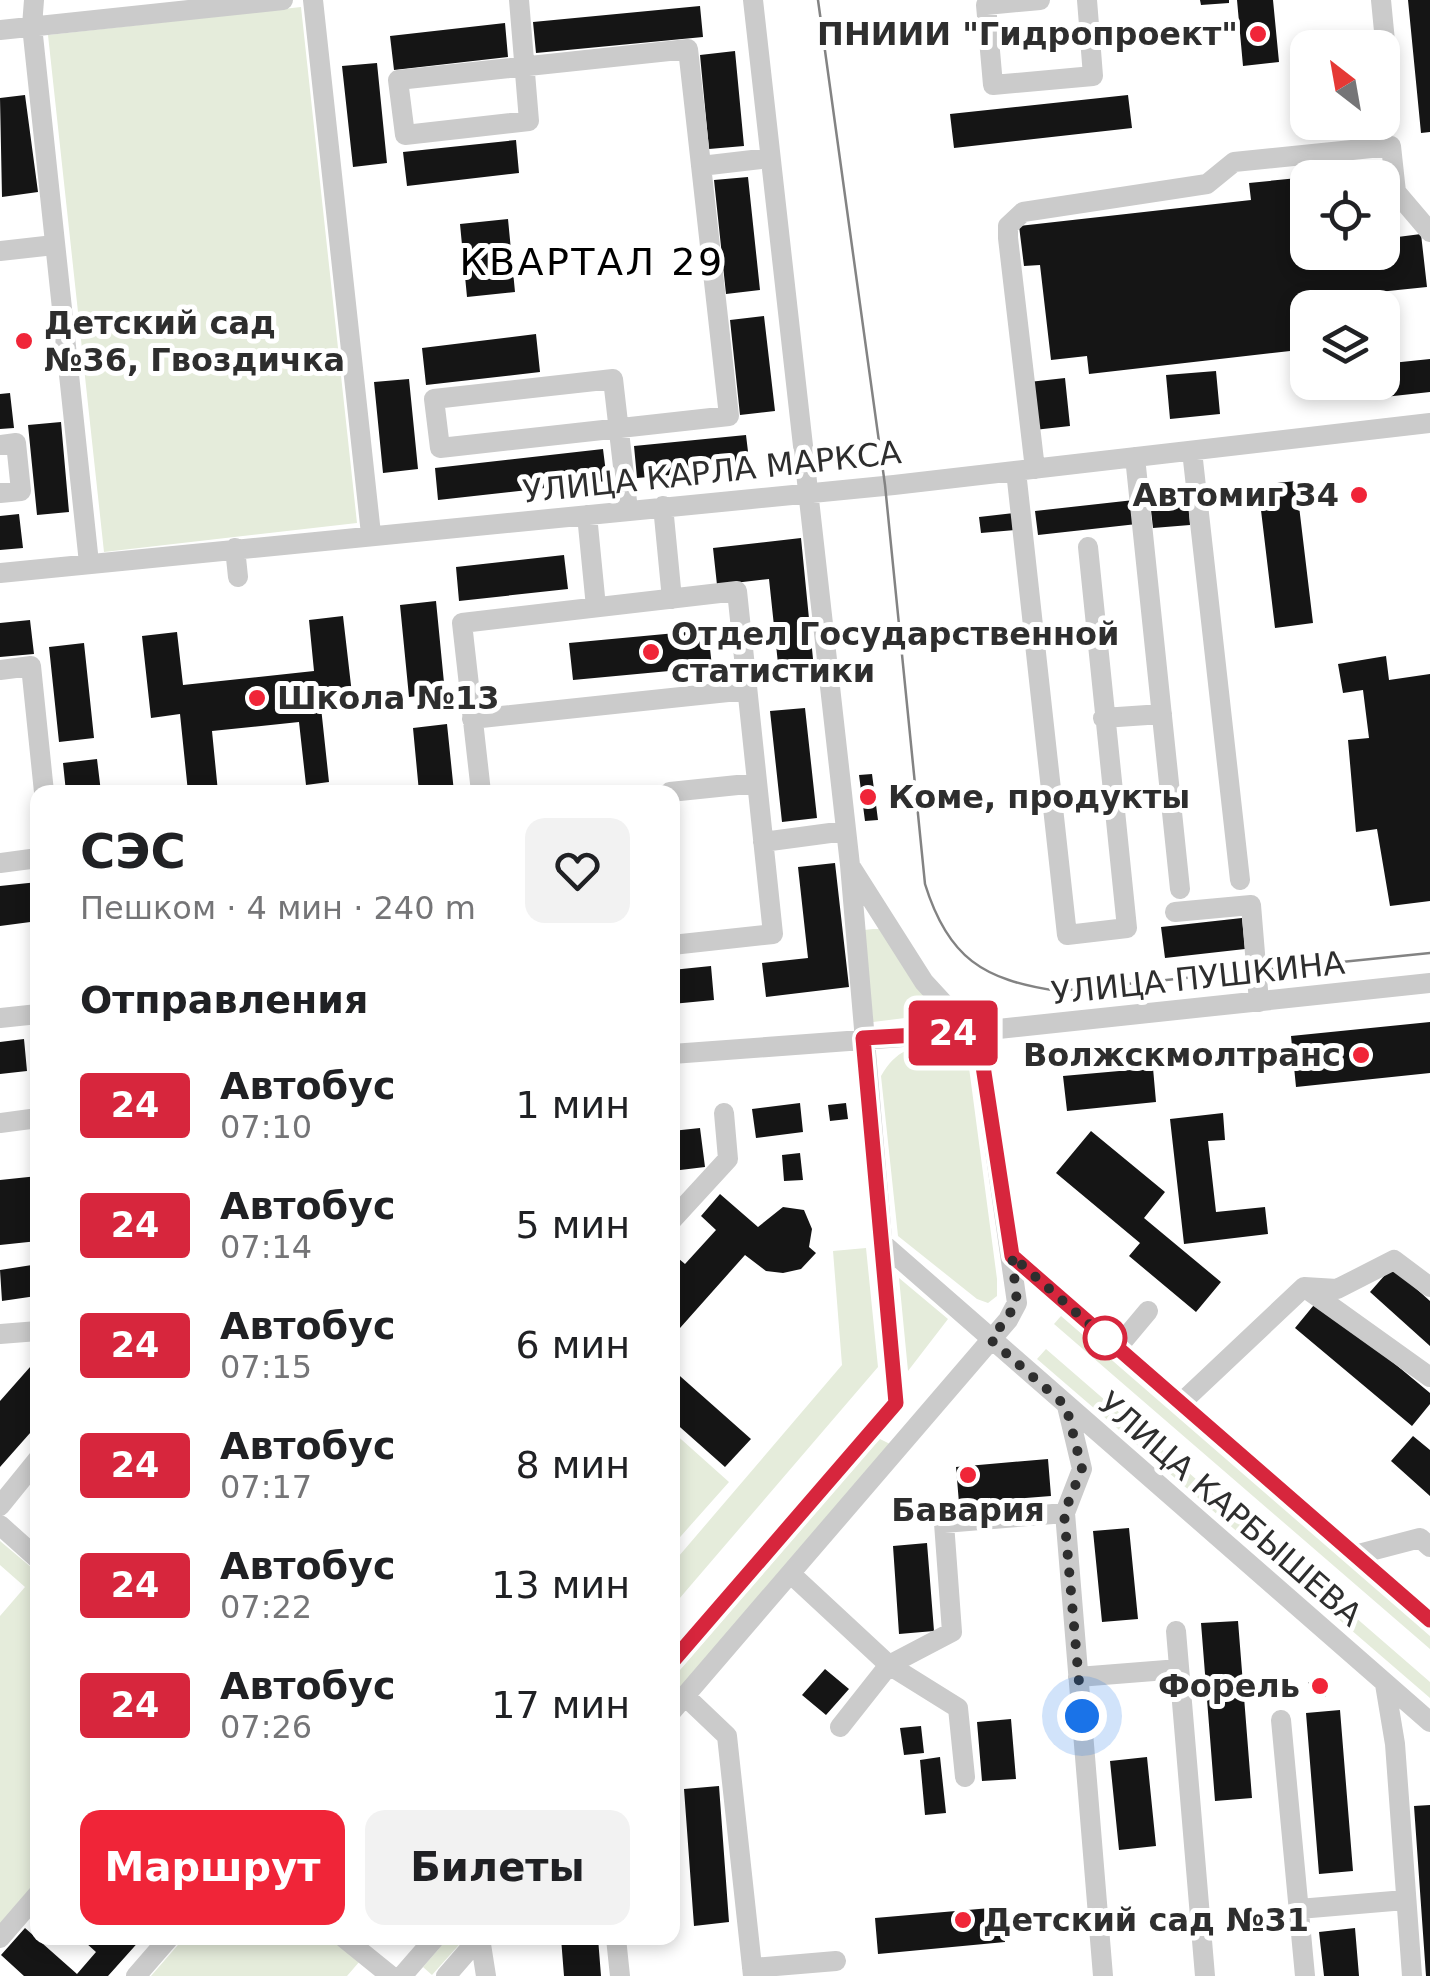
<!DOCTYPE html>
<html lang="ru">
<head>
<meta charset="utf-8">
<style>
	body { margin:0; font-family:"DejaVu Sans",sans-serif; background:#f2f2f2; color:#202124; height:100vh; display:flex; flex-direction:column; font-size:38px; white-space:nowrap }
	* { box-sizing:border-box; margin:0 }
	p { font-size:32px; color:#757577 }
	.icon { flex:none; width:55px; height:55px; fill:none; stroke:currentColor; stroke-width:2; stroke-linecap:round; stroke-linejoin:round }
	.map { position:relative; flex:1; overflow:hidden }
	.details { position:absolute; left:30px; top:785px; width:650px; height:1160px; display:flex; flex-direction:column; background:#fff; border-radius:20px; box-shadow:0 5px 15px #0003 }
	.details>* { flex:none }
	.badge { padding:0 20px; border-radius:8px; font-size:35px; line-height:65px }
	.needle { width:65px; rotate:329deg }
	.buttons { position:absolute; left:1290px; top:30px; display:grid; gap:20px }
	.buttons a { display:grid; place-items:center; width:110px; height:110px; border-radius:20px; background:#fff; box-shadow:0 5px 15px #0003; font-size:50px }
	.you { position:absolute; width:50px; height:50px; margin:-25px; border:8px solid #fff; border-radius:50%; background:#1a73e8; box-shadow:0 0 0 15px #1a73e833 }
	.map>.badge { position:absolute; translate:-50% -50%; box-shadow:0 0 0 5px #fff }
	h2 { padding:0 50px; font-size:38px; line-height:90px }
	.round { display:grid; place-items:center; flex:none; width:105px; height:105px; border-radius:20px; background:#f2f2f2 }
	.summary { display:flex; align-items:center; justify-content:space-between; height:170px; padding:0 50px }
	h1 { font-size:48px; font-weight:600; line-height:75px }
	.button { display:flex; gap:20px; margin-top:auto; padding:20px 50px }
	.button a { flex:1; height:115px; border-radius:20px; background:#f02538; color:#fff; font-size:40px; font-weight:600; line-height:115px; text-align:center }
	.button a+a { background:#f2f2f2; color:#202124 }
	ul { padding:0; list-style:none }
	li { display:flex; align-items:center; gap:30px; height:120px; padding:0 50px }
	li div { flex:1 }
	li b { display:block; font-size:38px }
	li em { font-style:normal }
	li .badge { min-width:110px; font-weight:700; text-align:center }
	.map>svg:first-child { display:block }
	.green { fill:#e5ecdb }
	.building { fill:#151515 }
	.lines { fill:none; stroke-linecap:round; stroke-linejoin:round }
	.minor { stroke:#cbcbcb; stroke-width:20 }
	.tram { stroke:#838383; stroke-width:2.5 }
	.line-casing { stroke:#fff; stroke-width:22 }
	.line { stroke:#d7263d; stroke-width:15 }
	.walk { stroke:#2e2e2e; stroke-width:10; stroke-dasharray:0 18 }
	.poi-dot { fill:#f02538; stroke:#fff; stroke-width:4 }
	.stop-dot { fill:#fff; stroke:#d7263d; stroke-width:5 }
	.labels { text-anchor:middle; stroke-width:10; stroke-linejoin:round; paint-order:stroke }
	.poi-label { font-size:32px; font-weight:bold; fill:#2e2e2e; stroke:#fff; text-anchor:start }
	.street-label { font-size:32px; fill:#2e2e2e; stroke:#fff }
	.quarter-label { font-size:38px; letter-spacing:2.5px; fill:#000; stroke:#fff }
</style>
</head>
<body>
<div class="map">
<svg width="1430" height="1976" viewBox="0 0 1430 1976">
	<rect width="100%" height="100%" fill="#fff"/>
	<path class="green" d="M301,7l56,516 -253,29 -56,-517z
		M873,929h6l52,75 -2,11 -56,7 -9,-92z
		M940,1042l21,5 7,13 29,219v17l-9,7 -11,-4 -79,-63 -17,-160c15,-26 31,-30 59,-34z
		M866,1248l12,119 -205,239v-43l169,-198 -9,-114z
		M899,1278l49,41 -40,52z
		M1061,1316l369,320v13l-376,-325z
		M1046,1349l384,333v16l-393,-339z
		M673,1432l56,50 -56,63z
		M880,1439l10,5 -217,253v-19z
		M0,1541l38,32 -1,308 -37,44v-309l25,-29 -25,-22z
		M184,1938h148l28,23 -13,15h-196z
		M448,1938h17l-33,37 -9,-8z"/>
	<path class="building" d="M1200,0h29v3l-28,2z
		M1237,0h36l6,62 -36,4z
		M1408,0h22v132l-9,1z
		M700,6l3,31 -167,16 -3,-31z
		M505,23l3,34 -114,13 -4,-34z
		M735,51l9,95 -35,3 -9,-94z
		M377,63l10,100 -34,4 -11,-101z
		M25,95l13,97 -36,5 -2,-99z
		M1128,95l4,33 -178,20 -4,-34z
		M516,140l3,33 -112,13 -4,-34z
		M1372,170l1,8h-49v-3z
		M748,177l12,113 -34,4 -12,-114z
		M1308,177v75h74v-13l39,-5 6,53 -68,7 2,14h-53v41l-219,25 -2,-18 -36,4 -11,-95 -16,1 -5,-40 232,-26 -2,-17z
		M508,219l7,73 -48,5 -7,-73z
		M764,316l11,95 -35,4 -10,-95z
		M536,334l4,38 -114,13 -4,-37z
		M1430,359v33l-73,8 -2,-18h27v-18z
		M1216,371l4,43 -50,5 -4,-44z
		M1065,378l5,48 -36,4 -5,-48z
		M409,379l9,90 -35,4 -9,-91z
		M10,393l4,35 -14,1v-35z
		M61,422l8,90 -32,3 -9,-90z
		M746,435l4,33 -113,10 -3,-32z
		M603,449l4,32 -169,19 -3,-32z
		M1296,481l17,142 -38,5 -17,-143z
		M1188,497l2,28 -37,3 -3,-27z
		M1134,500l3,24 -99,11 -3,-24z
		M1014,513l1,17 -34,3 -2,-16z
		M19,514l4,34 -23,2v-34z
		M801,538l13,131 -35,4 -10,-94 -52,6 -4,-37z
		M564,555l4,34 -109,12 -3,-34z
		M436,601l9,92 -36,4 -9,-92z
		M343,616l9,78 -32,4 9,84 -23,3 -7,-63 -87,9 6,61h-30l-8,-78 -29,4 -9,-82 35,-4 6,53 131,-14 -5,-51z
		M30,620l4,34 -34,3v-34z
		M708,630l4,37 -139,13 -4,-37z
		M84,643l10,95 -35,4 -10,-95z
		M1386,656l3,24 41,-6v227l-40,5 -13,-77 -21,3 -8,-92 21,-2 -6,-48 -20,3 -5,-29z
		M805,708l12,110 -35,4 -12,-111z
		M447,724l7,68h-35l-6,-64z
		M97,759l4,33h-35l-3,-29z
		M872,774l6,46 -13,1 -6,-46z
		M835,863l14,124 -83,10 -4,-34 46,-5 -10,-91z
		M38,882v39l-38,5v-40z
		M1242,918l3,31 -80,9 -4,-31z
		M711,966l3,34 -42,4v-34z
		M1430,1022v51l-134,14 -5,-51z
		M24,1039l3,32 -27,3v-32z
		M1153,1068l3,34 -89,9 -4,-35z
		M800,1103l3,29 -47,6 -4,-29z
		M846,1103l2,16 -18,2 -2,-16z
		M1223,1113l2,27 -17,1 8,71 49,-5 3,27 -84,10 -14,-125z
		M700,1128l5,39 -33,4v-40z
		M1091,1131l74,61 -21,26 77,64 -25,30 -67,-56 11,-13 -84,-70z
		M800,1153l3,27 -19,1 -2,-26z
		M38,1176v65l-38,4v-65z
		M720,1194l38,33 25,-20 21,3 8,19 -3,18 7,6 -15,16 -18,4 -17,-2 -21,-16 -73,82v-84l13,11 31,-34 -15,-14z
		M32,1265l4,31 -34,5 -2,-31z
		M1392,1267l38,34v45l-60,-54z
		M1318,1300l112,93v11l-18,22 -117,-98z
		M38,1358v66l-38,43v-66z
		M672,1369l79,70 -26,28 -53,-47z
		M1413,1436l17,14v46l-39,-35z
		M1048,1459l3,37 -92,7 -3,-36z
		M1129,1528l9,91 -36,3 -9,-91z
		M927,1543l7,88 -35,3 -6,-88z
		M1238,1621l14,177 -37,3 -14,-178z
		M825,1669l24,20 -23,26 -24,-20z
		M1315,1676l16,13 -6,8 -17,-14z
		M1340,1710l13,161 -34,3 -13,-161z
		M1011,1719l5,60 -34,2 -5,-59z
		M921,1726l3,27 -20,2 -4,-27z
		M940,1757l6,56 -21,2 -5,-55z
		M1147,1757l9,89 -37,4 -9,-89z
		M719,1786l10,136 -35,4 -10,-137z
		M1430,1805v171h-4l-12,-170z
		M1002,1907l3,35 -127,12 -3,-36z
		M25,1928l52,46 19,-22 -10,-9 5,-5h51l-34,38h-84l-23,-21z
		M1355,1928l4,48h-35l-5,-44z
		M561,1938h37l3,38h-37z"/>
	<g class="lines">
		<path class="minor" d="M34,0l-2,26 57,537
			M313,0l58,534
			M519,0l10,121 -124,14 -7,-55 290,-31 41,367 -289,32 -6,-49 179,-20 15,131
			M1040,0l-54,5 7,80 100,-9 -6,-76
			M1381,0l6,62
			M0,30l283,-30
			M701,166l68,-8
			M0,251l54,-6
			M0,445l16,-2 5,48 -21,2
			M1192,451l48,429
			M1135,457l45,432
			M1035,469l-27,-231v-12l15,-14 184,-28 27,-22 157,-16 5,46 34,40
			M1016,471l51,464 60,-7 -39,-381
			M663,506l9,93
			M587,515l9,92
			M235,548l3,29
			M0,573l894,-88 536,-62
			M0,670l31,-4 13,126
			M1103,718l59,-4
			M472,719l275,-29
			M481,792l-19,-169 275,-32 36,343 -101,11
			M670,792l87,-9
			M763,842l82,-11
			M0,863l38,-5
			M1175,912l76,-7 8,97
			M0,1018l38,-4
			M672,1054l298,-22 460,-49
			M0,1123l38,-5
			M672,1220l56,-61 -4,-46
			M882,1243l548,479
			M1012,1256l418,364
			M1430,1287l-36,-27 -57,29 -33,-2 126,90
			M0,1334l38,-3
			M1117,1348l31,-37
			M1181,1403l123,-116
			M0,1506l38,-47
			M1065,1513l38,463
			M0,1525l38,34
			M1355,1555l65,-17 10,9
			M792,1575l97,90 63,-33 -8,-109 121,-10 17,-44 -15,-63
			M1176,1631l29,345
			M672,1662l224,-259 -46,-538 -97,-865
			M1078,1677l101,-8
			M1385,1684l10,60 17,232
			M685,1696l42,40 26,240
			M672,1711l336,-391 9,-17 -34,-237 -13,-34 -46,-50 -73,-115
			M1281,1720l24,256
			M840,1727l49,-62 69,43 7,69
			M1299,1909l106,-9
			M0,1938l38,-44
			M344,1938l47,38
			M480,1938l6,38
			M616,1938l4,38
			M752,1968l84,-7
			M136,1976l33,-38
			M402,1976l33,-38
			M446,1976l33,-38"/>
		<path class="tram" d="M818,0l67,485 40,399c23,74 58,96 133,107l372,-38"/>
	</g>
	<g class="lines">
		<g class="line-casing">
			<path id="line" d="M672,1662l224,-259 -33,-365 107,-6 13,34 29,190 418,364"/>
		</g>
		<use href="#line" class="line"/>
		<path class="walk" d="M1082,1716l-18,-203 18,-44 -16,-63 -75,-66 26,-37 -5,-47 93,82"/>
	</g>
	<g class="poi-dot">
		<circle cx="1258" cy="34" r="10"/>
		<circle cx="24" cy="341" r="10"/>
		<circle cx="1359" cy="495" r="10"/>
		<circle cx="651" cy="652" r="10"/>
		<circle cx="257" cy="698" r="10"/>
		<circle cx="868" cy="797" r="10"/>
		<circle cx="1361" cy="1055" r="10"/>
		<circle cx="968" cy="1475" r="10"/>
		<circle cx="1320" cy="1686" r="10"/>
		<circle cx="963" cy="1920" r="10"/>
	</g>
	<circle class="stop-dot" cx="1105" cy="1338" r="20"/>
	<g class="labels">
		<g class="poi-label">
			<text x="1238" y="45" text-anchor="end">ПНИИИ "Гидропроект"</text>
			<text x="44" y="334">Детский сад<tspan x="44" dy="37">№36, Гвоздичка</tspan></text>
			<text x="1339" y="506" text-anchor="end">Автомиг 34</text>
			<text x="671" y="645">Отдел Государственной<tspan x="671" dy="37">статистики</tspan></text>
			<text x="277" y="709">Школа №13</text>
			<text x="888" y="808">Коме, продукты</text>
			<text x="1341" y="1066" text-anchor="end">Волжскмолтранс</text>
			<text x="968" y="1521" text-anchor="middle">Бавария</text>
			<text x="1300" y="1697" text-anchor="end">Форель</text>
			<text x="983" y="1931">Детский сад №31</text>
		</g>
		<g class="street-label">
			<text transform="translate(712 472) rotate(-6)" y="11">УЛИЦА КАРЛА МАРКСА</text>
			<text transform="translate(1198 978) rotate(-6)" y="11">УЛИЦА ПУШКИНА</text>
			<text transform="translate(1230 1509) rotate(41)" y="11">УЛИЦА КАРБЫШЕВА</text>
		</g>
		<g class="quarter-label">
			<text x="592" y="275">КВАРТАЛ 29</text>
		</g>
	</g>
</svg>
<div class="buttons">
<a><svg class="needle" viewBox="-14 -14 28 28"><path d="M0-13l5 13h-10z" fill="#e53935"/><path d="M0 13l5-13h-10z" fill="#757577"/></svg></a>
<a><svg class="icon" aria-label="locate" viewBox="0 0 24 24"><circle cx="12" cy="12" r="6"/><path d="M12 2v4M12 18v4M2 12h4M18 12h4"/></svg></a>
<a><svg class="icon" aria-label="layers" viewBox="0 0 24 24"><path d="M12 4l9 5-9 5-9-5zM3 14l9 5 9-5"/></svg></a>
</div>
<div class="you" style="left:1082px;top:1716px"></div>
<b class="badge" style="left:953px;top:1033px;background:#d7263d;color:#fff">24</b>
<section class="details">
<div class="summary"><div><h1>СЭС</h1><p>Пешком · 4 мин · 240 m</p></div><a class="round"><svg class="icon" aria-label="heart" viewBox="0 0 24 24"><path d="M12 20l-8-8c-3-5 5-10 8-4 3-6 11-1 8 4z"/></svg></a></div>
<h2>Отправления</h2>
<ul>
<li><span class="badge" style="background:#d7263d;color:#fff">24</span><div><b>Автобус</b><p>07:10</p></div><em>1 мин</em></li>
<li><span class="badge" style="background:#d7263d;color:#fff">24</span><div><b>Автобус</b><p>07:14</p></div><em>5 мин</em></li>
<li><span class="badge" style="background:#d7263d;color:#fff">24</span><div><b>Автобус</b><p>07:15</p></div><em>6 мин</em></li>
<li><span class="badge" style="background:#d7263d;color:#fff">24</span><div><b>Автобус</b><p>07:17</p></div><em>8 мин</em></li>
<li><span class="badge" style="background:#d7263d;color:#fff">24</span><div><b>Автобус</b><p>07:22</p></div><em>13 мин</em></li>
<li><span class="badge" style="background:#d7263d;color:#fff">24</span><div><b>Автобус</b><p>07:26</p></div><em>17 мин</em></li>
</ul>
<div class="button"><a>Маршрут</a><a>Билеты</a></div>
</section>
</div>
</body>
</html>
